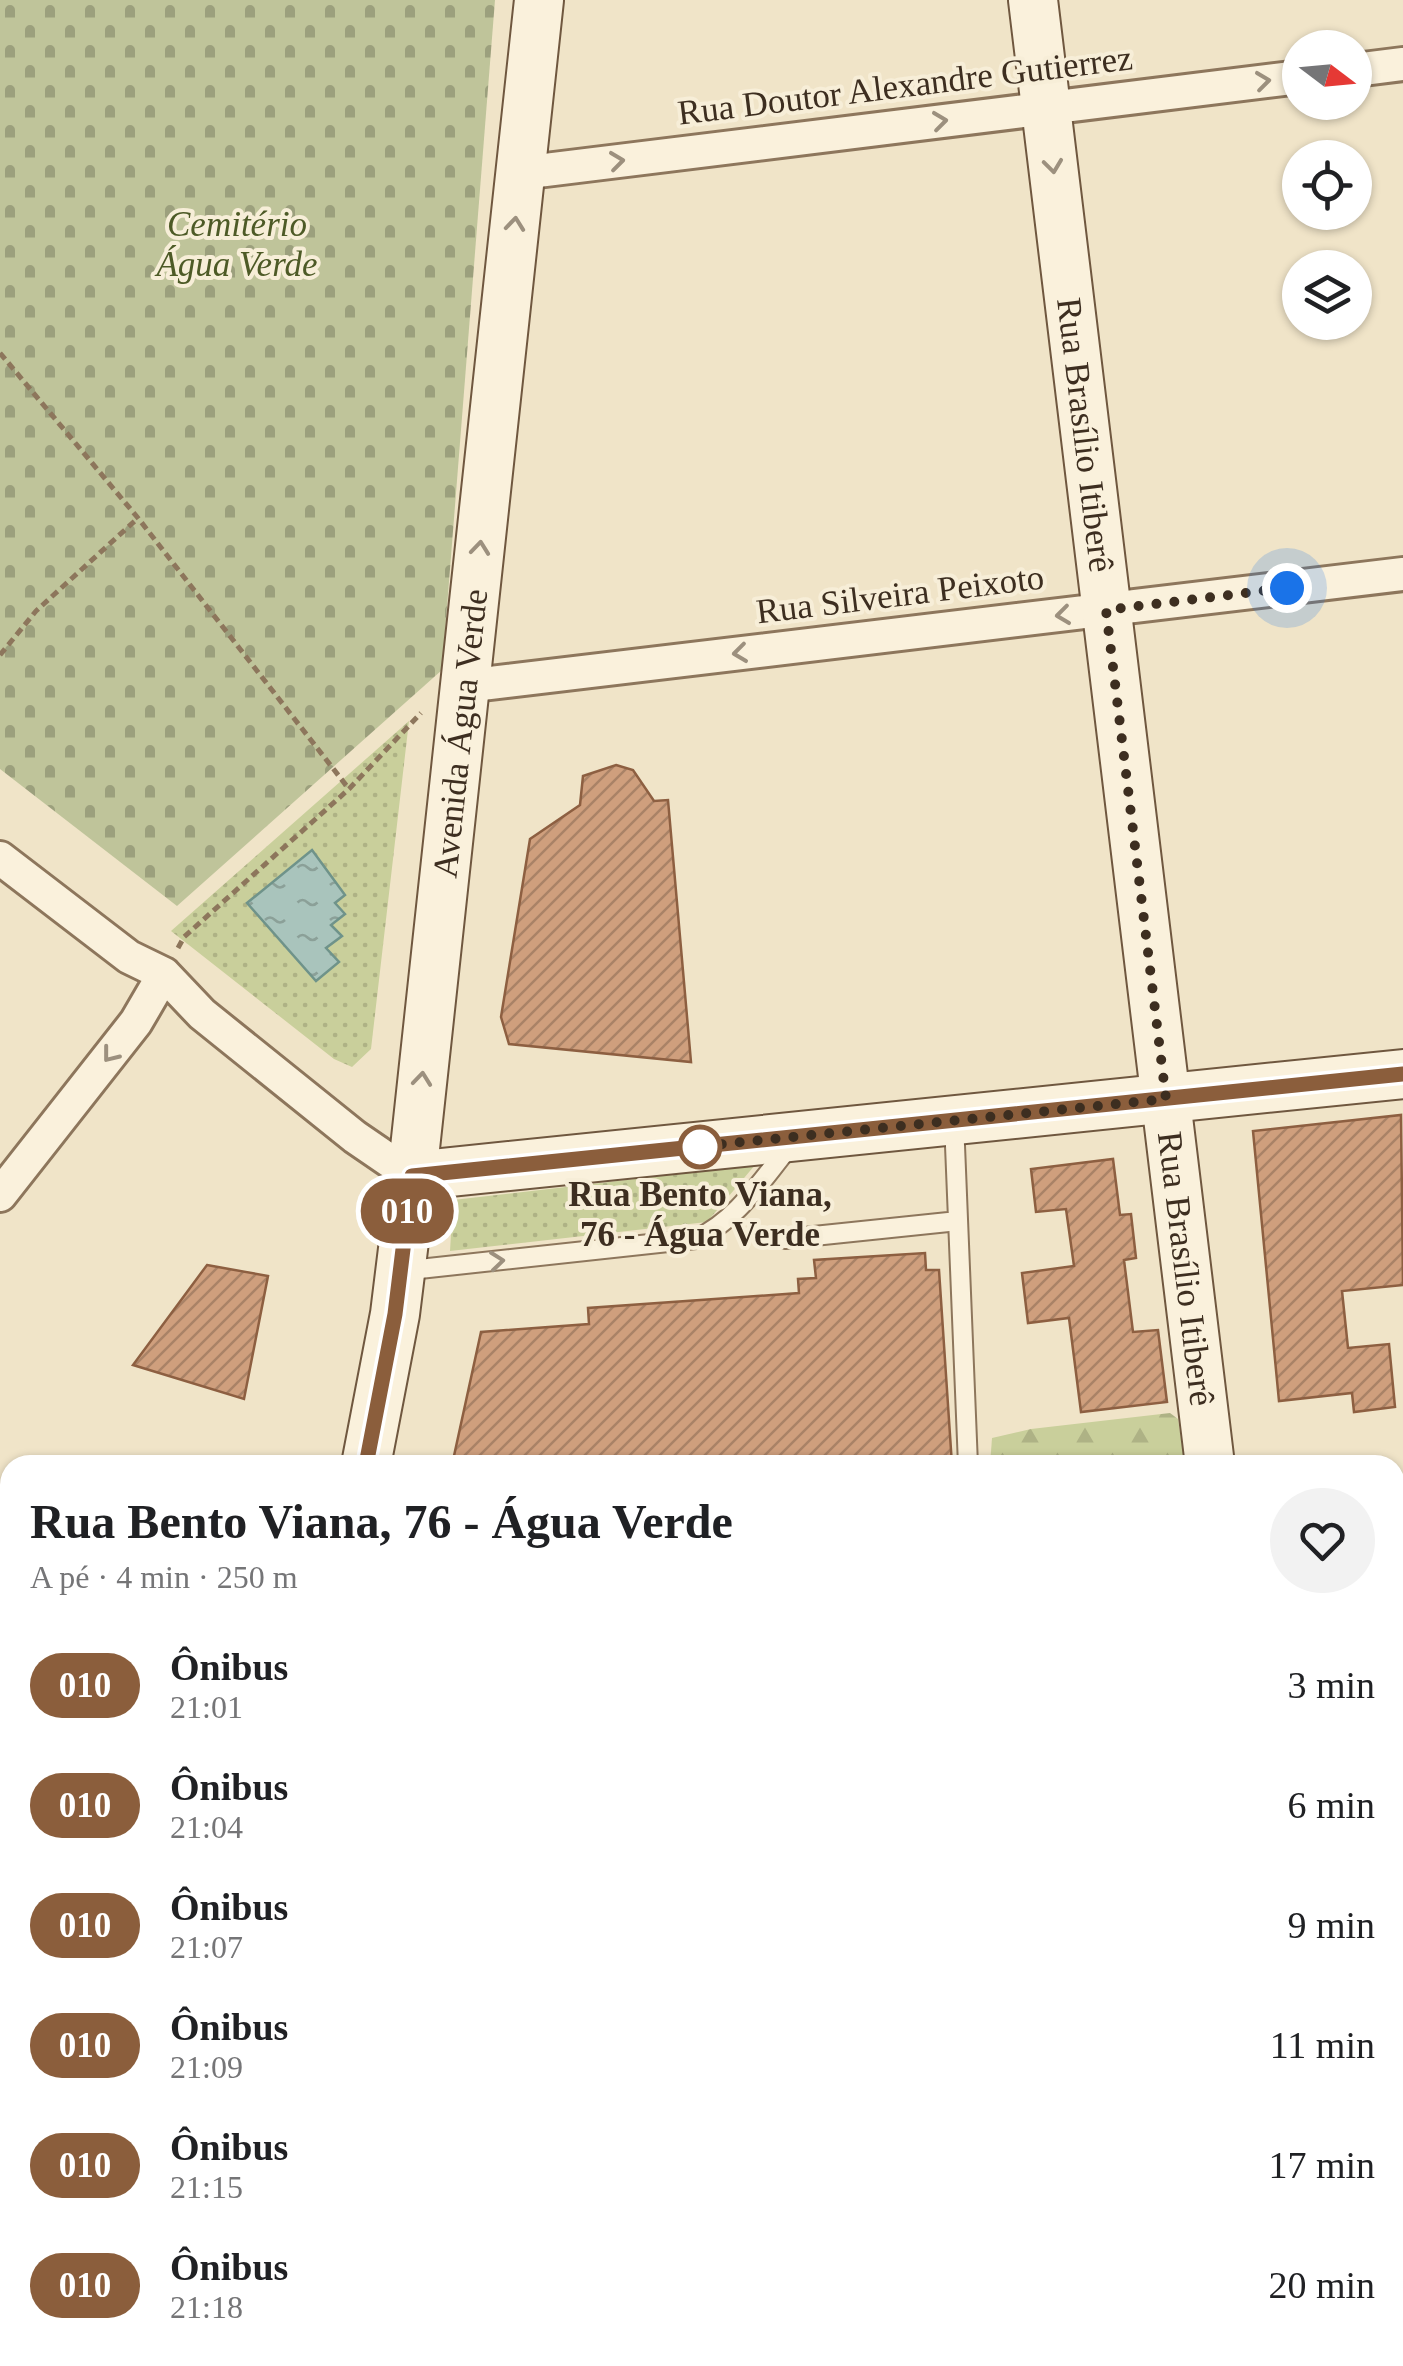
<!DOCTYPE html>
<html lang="pt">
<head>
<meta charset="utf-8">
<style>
	body { margin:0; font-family:"Times New Roman",serif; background:#f2f2f2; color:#202124; height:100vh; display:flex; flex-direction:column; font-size:38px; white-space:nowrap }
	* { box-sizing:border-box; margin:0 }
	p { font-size:32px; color:#757577 }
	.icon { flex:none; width:55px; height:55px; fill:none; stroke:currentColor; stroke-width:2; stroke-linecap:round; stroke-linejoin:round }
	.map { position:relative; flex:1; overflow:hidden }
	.drawer { position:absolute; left:0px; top:1455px; width:1405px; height:912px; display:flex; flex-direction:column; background:#fff; border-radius:30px 30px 0 0; box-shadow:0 2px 8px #0004 }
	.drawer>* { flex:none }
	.badge { padding:0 20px; border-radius:32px; font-size:35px; line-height:65px }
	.needle { width:65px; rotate:106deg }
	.fabs { position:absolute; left:1282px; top:30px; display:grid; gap:20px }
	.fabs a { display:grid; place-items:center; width:90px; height:90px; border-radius:50%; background:#fff; box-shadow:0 2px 8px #0004; font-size:50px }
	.you { position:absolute; width:50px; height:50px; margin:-25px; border:8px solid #fff; border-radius:50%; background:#1a73e8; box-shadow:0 0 0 15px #1a73e833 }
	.map>.badge { position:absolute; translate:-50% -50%; box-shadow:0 0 0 5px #fff }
	.round { display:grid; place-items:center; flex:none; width:105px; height:105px; border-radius:52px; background:#f2f2f2 }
	.summary { display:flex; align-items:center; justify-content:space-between; height:170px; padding:0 30px }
	h1 { font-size:48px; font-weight:800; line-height:75px }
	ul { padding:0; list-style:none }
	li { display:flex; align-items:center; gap:30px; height:120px; padding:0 30px }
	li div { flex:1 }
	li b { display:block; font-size:38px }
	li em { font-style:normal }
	li .badge { min-width:110px; font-weight:700; text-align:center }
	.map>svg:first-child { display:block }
	.forest { fill:url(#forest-firs) }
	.cemetery { fill:url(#cemetery-stones) }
	.park { fill:url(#park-dots) }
	.water { fill:url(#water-ripples); stroke:#6f938a; stroke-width:2.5 }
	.building { fill:url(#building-hatch); stroke:#8d5f41; stroke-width:2.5 }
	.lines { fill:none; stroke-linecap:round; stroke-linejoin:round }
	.lane-casing { stroke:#8d765c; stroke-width:22 }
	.street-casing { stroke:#8d765c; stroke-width:38 }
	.secondary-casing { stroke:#6f573f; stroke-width:52 }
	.path { stroke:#8d765c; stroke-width:5; stroke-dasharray:8 5; stroke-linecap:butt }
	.lane { stroke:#faf1dc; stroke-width:18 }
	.street { stroke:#faf1dc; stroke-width:32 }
	.secondary { stroke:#faf1dc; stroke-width:48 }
	.oneway { stroke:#9c907e }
	.line-casing { stroke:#fff; stroke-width:22 }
	.line { stroke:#8b5e3c; stroke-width:15 }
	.walk { stroke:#3d2e20; stroke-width:10; stroke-dasharray:0 18 }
	.stop-dot { fill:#fff; stroke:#8b5e3c; stroke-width:5 }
	.labels { text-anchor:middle; stroke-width:8; stroke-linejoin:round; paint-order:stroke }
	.street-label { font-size:35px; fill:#3d2e20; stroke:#f7eed8 }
	.park-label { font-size:35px; font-style:italic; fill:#4d5a26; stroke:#f7eed8 }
	.stop-label { font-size:35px; font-weight:bold; fill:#3d2e20; stroke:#f7eed8 }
</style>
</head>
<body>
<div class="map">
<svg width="1403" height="2366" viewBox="0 0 1403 2366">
	<defs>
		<pattern id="forest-firs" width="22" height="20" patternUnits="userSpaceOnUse" patternTransform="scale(2.5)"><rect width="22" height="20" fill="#c9cf9b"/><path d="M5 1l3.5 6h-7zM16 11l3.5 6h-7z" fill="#aeb285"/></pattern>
		<pattern id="cemetery-stones" width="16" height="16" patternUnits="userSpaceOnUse" patternTransform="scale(2.5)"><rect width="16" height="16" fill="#bfc49a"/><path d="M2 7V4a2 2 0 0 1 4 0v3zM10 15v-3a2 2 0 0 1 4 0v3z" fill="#9ca07d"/></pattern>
		<pattern id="park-dots" width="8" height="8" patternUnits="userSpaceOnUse" patternTransform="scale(2.5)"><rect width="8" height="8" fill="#c9cf9b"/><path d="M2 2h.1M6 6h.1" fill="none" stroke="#aeb285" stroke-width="1.8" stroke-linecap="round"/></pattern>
		<pattern id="water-ripples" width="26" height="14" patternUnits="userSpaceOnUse" patternTransform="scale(2.5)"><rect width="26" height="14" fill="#a9c4bc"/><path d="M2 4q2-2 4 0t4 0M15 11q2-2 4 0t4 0" fill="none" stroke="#8ba098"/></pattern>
		<pattern id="building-hatch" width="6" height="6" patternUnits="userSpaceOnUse" patternTransform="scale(2.5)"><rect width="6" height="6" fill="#cf9f7d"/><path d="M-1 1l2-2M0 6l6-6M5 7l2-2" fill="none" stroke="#a98266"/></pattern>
	</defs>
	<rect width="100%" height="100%" fill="#f0e4c8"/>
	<path class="forest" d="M1170,1413l8,6 7,46h-195l2,-27 39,-9z"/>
	<path class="cemetery" d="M0,0h495l-53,670 -265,236 -177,-137z"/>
	<path class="park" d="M409,721l-38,328 -19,18 -18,-8 -163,-128z
		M755,1165l-48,57 -257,29 3,-51z"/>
	<path class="water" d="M312,850l33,45 -10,8 10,11 -14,11 11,11 -16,12 13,14 -23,19 -69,-78z"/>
	<path class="building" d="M616,765l17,5 21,31 14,-1 23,262 -182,-18 -8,-27 29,-178 50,-34 3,-29z
		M1401,1115l2,170 -61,6 6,57 41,-4 6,63 -41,5 -2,-19 -73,8 -26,-270z
		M1113,1159l7,56 11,-1 5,44 -12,2 9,72 25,-2 9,72 -86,10 -12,-94 -41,5 -6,-50 52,-7 -8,-57 -30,3 -5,-43z
		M925,1253l1,17h13l13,195h-500l29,-133 108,-8 -1,-16 211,-15 -1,-14 18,-1 -2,-18z
		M207,1265l61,11 -24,123 -111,-34z"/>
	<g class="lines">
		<g class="lane-casing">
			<path id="lane" d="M954,1121l14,344
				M785,1239l173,-18
				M401,1271l295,-32c40,-18 65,-58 93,-92
				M0,2197l10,-13
				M0,2270l10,7"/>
		</g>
		<g class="street-casing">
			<path id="street" d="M1355,70l48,-6
				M521,173l779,-96
				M465,686l938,-112
				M0,858l129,99 35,17 38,40 153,123 57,39
				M0,1195l136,-173 28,-48
				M0,1568l10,8
				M1395,1643l8,-1
				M0,2124l10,-13"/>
		</g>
		<g class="secondary-casing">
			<g id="secondary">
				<path id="s1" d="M1033,0l177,1465"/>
				<path d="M412,1176l991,-102"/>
				<path id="s2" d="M366,1465l29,-151 17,-138 127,-1176"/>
				<path d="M1395,2206l8,-1"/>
				<path d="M0,2315l10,7"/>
				<path d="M56,2358l11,8"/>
				<path d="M539,2358l1,8"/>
				<path d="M1317,2358l2,8"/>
				<path d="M179,2366l64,-8"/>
			</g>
		</g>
		<path class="path" d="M0,353l138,165 211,271
			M0,655l36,-44 102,-93
			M178,948l6,-11 165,-148 72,-76"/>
		<use href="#lane" class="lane"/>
		<use href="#street" class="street"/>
		<use href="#secondary" class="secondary"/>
	</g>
	<defs><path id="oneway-chevron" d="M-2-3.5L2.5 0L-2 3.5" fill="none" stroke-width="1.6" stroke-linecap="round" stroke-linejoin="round" transform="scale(2.5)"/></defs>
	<g class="oneway">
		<use href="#oneway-chevron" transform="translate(1263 81) rotate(-7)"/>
		<use href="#oneway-chevron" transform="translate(940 121) rotate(-7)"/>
		<use href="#oneway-chevron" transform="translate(617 161) rotate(-7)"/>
		<use href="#oneway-chevron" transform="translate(1053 166) rotate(83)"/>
		<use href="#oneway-chevron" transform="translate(515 224) rotate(-84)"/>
		<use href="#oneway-chevron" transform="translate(480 548) rotate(-84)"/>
		<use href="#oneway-chevron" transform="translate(1063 615) rotate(173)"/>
		<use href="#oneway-chevron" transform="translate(740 653) rotate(173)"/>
		<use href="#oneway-chevron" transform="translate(110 1055) rotate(128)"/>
		<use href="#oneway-chevron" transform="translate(422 1079) rotate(-84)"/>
		<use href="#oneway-chevron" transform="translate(497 1261) rotate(-6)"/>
	</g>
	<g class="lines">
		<g class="line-casing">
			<path id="line" d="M366,1465l29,-151 17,-138 991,-102"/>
		</g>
		<use href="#line" class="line"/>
		<path class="walk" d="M700,1147l-16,1 482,-49 -60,-489 181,-22"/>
	</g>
	<circle class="stop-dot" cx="700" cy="1147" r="20"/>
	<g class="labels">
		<g class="street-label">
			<text transform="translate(905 85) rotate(-7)" y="12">Rua Doutor Alexandre Gutierrez</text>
			<text dy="12" stroke="none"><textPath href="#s1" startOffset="438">Rua Brasílio Itiberê</textPath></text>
			<text transform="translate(900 594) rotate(-7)" y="12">Rua Silveira Peixoto</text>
			<text dy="12" stroke="none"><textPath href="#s2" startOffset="738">Avenida Água Verde</textPath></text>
			<text dy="12" stroke="none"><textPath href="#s1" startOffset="1278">Rua Brasílio Itiberê</textPath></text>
		</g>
		<g class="park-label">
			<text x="237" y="236">Cemitério<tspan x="237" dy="40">Água Verde</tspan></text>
		</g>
		<g class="stop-label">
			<text x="700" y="1206">Rua Bento Viana,<tspan x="700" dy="40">76 - Água Verde</tspan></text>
		</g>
	</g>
</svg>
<div class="fabs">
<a><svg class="needle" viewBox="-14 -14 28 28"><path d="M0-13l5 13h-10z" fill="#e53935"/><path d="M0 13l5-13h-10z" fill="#757577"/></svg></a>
<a><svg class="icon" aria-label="locate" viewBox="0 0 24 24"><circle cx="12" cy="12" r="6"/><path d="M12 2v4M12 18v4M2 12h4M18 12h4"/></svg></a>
<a><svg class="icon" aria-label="layers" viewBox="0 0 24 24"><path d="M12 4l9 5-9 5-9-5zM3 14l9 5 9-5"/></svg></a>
</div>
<div class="you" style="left:1287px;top:588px"></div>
<b class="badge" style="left:407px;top:1211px;background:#8b5e3c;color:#fff">010</b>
<section class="drawer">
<div class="summary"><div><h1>Rua Bento Viana, 76 - Água Verde</h1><p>A pé · 4 min · 250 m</p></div><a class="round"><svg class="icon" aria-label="heart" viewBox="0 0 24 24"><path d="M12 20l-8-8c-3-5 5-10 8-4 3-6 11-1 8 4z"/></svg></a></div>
<ul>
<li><span class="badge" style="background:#8b5e3c;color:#fff">010</span><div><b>Ônibus</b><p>21:01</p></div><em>3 min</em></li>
<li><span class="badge" style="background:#8b5e3c;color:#fff">010</span><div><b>Ônibus</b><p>21:04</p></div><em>6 min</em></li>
<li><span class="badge" style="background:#8b5e3c;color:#fff">010</span><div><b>Ônibus</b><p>21:07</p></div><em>9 min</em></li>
<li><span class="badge" style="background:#8b5e3c;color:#fff">010</span><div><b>Ônibus</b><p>21:09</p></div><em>11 min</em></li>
<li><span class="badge" style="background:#8b5e3c;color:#fff">010</span><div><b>Ônibus</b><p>21:15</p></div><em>17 min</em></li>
<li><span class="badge" style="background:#8b5e3c;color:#fff">010</span><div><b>Ônibus</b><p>21:18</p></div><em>20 min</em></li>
</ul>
</section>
</div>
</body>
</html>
